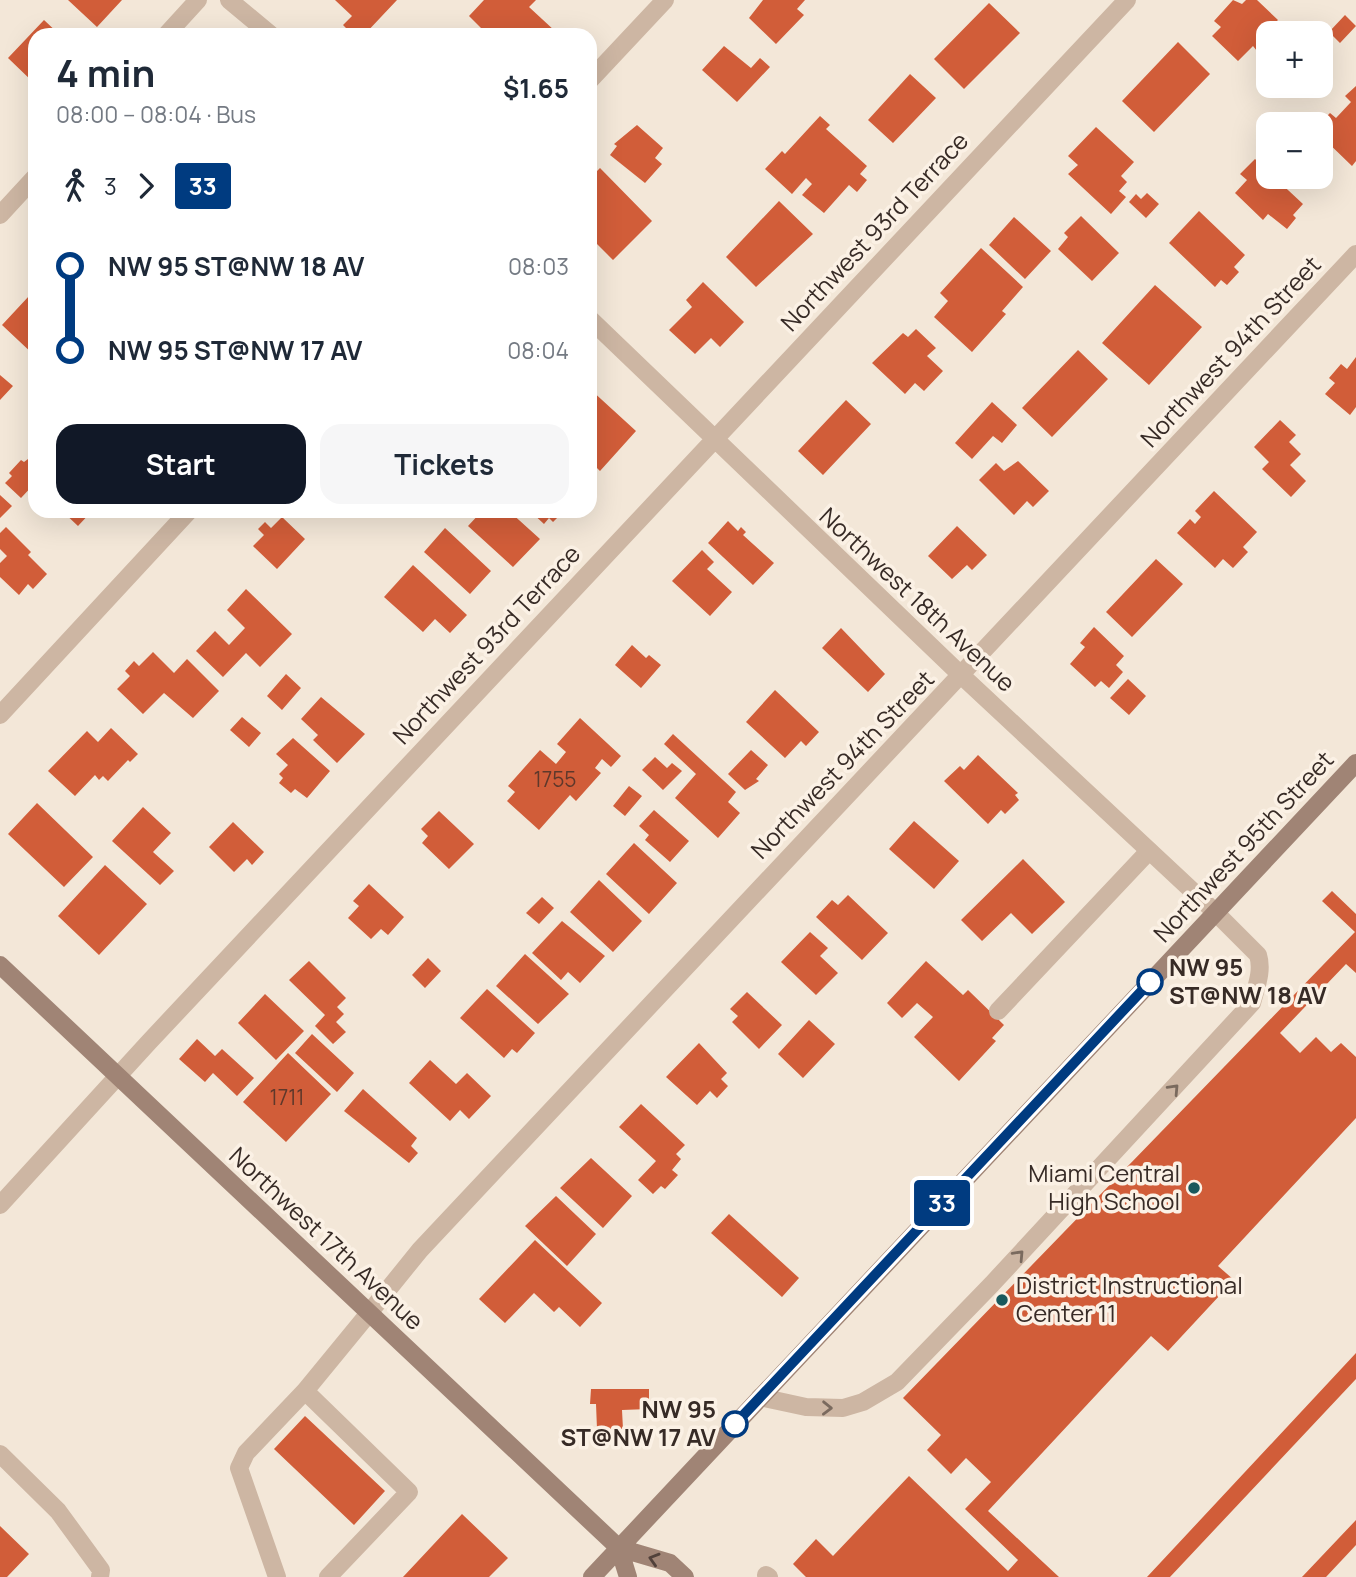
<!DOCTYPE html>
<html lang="en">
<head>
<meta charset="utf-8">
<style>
	body { margin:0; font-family:Manrope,sans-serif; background:#f6f6f7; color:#1f2937; height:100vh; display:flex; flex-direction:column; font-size:26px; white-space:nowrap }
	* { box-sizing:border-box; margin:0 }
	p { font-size:23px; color:#747a83 }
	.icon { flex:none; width:38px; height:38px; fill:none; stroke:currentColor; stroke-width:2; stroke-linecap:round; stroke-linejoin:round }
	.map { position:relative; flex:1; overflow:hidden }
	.drawer { position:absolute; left:28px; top:28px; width:569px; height:490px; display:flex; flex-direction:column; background:#fff; border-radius:21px; box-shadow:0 7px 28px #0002 }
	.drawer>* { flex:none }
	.badge { padding:0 14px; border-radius:5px; font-size:24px; line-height:46px }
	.tools { position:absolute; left:1256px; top:21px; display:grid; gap:14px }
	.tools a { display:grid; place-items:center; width:77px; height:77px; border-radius:14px; background:#fff; box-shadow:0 7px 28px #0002; font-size:35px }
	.map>.badge { position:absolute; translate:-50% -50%; box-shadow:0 0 0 4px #fff }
	.legs { display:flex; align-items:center; gap:10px; height:77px; padding:0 28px; font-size:23px }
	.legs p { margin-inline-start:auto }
	.overview { display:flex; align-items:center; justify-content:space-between; height:119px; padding:0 28px }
	h1 { font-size:38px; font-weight:700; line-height:52px }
	.button { display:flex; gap:14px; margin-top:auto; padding:14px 28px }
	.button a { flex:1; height:80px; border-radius:21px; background:#111827; color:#fff; font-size:28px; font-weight:700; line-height:80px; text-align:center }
	.button a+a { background:#f6f6f7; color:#1f2937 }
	ul { padding:0 28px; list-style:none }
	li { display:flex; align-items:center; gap:24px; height:84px; font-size:26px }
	li i { display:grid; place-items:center; width:10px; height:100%; margin:0 9px; background:currentColor }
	li i::after { content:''; width:18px; height:18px; margin:-9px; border:5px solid; border-radius:50%; background:#fff }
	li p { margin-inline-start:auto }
	li:first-child i { background:linear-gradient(#0000 50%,currentColor 0) }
	li:last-child i { background:linear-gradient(currentColor 50%,#0000 0) }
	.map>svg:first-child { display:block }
	.building { fill:#d15d39 }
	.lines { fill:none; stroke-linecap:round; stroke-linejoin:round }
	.service { stroke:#cdb6a3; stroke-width:18 }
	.minor { stroke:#cdb6a3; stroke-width:18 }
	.secondary { stroke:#a08475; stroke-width:18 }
	.oneway { stroke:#7a6a5e }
	.oneway2 { stroke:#51413a }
	.line-1-casing { stroke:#fff; stroke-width:16 }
	.line-1 { stroke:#003b80; stroke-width:10 }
	.stop-1-dot { fill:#fff; stroke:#003b80; stroke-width:3.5 }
	.poi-dot { fill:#18585c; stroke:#fbf1e5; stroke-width:2.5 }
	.labels { text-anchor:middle; stroke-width:7; stroke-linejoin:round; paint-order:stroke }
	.number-label { font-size:21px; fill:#5e382b }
	.street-label { font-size:24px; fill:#372b26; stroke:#fbf1e5 }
	.stop-label { font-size:24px; font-weight:bold; fill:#372b26; stroke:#fbf1e5; text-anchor:start }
	.poi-label { font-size:24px; fill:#372b26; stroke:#fbf1e5; text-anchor:end }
</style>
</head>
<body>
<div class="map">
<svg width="1356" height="1577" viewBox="0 0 1356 1577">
	<rect width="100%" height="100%" fill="#f3e7d8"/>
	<path class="building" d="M68,0h54l-25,27z
		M335,0h62l-33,35h-11l-10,-10 9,-9z
		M484,0h52l-7,7 26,24 -3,4h-64l-19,-19z
		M763,0h42l-8,9 7,6 -28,29 -27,-26z
		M1233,0l9,4 4,-4h11l21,20 -15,14 5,5 -11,12 -4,-5 -15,15 -26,-25 9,-9 -7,-6z
		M989,3l31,30 -56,56 -30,-30z
		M1345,15l11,11 -16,17 -11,-11z
		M44,20l16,15h-25l-1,48 -26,-25z
		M1178,42l32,32 -56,58 -32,-31z
		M724,46l27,22 9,-10 10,9 -33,35 -35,-32z
		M910,74l26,24 -43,45 -25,-23z
		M1356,86v75l-4,5 -31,-30 -2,-12 11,-11 6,5 15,-16 -6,-6z
		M820,116l10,9 -4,4 41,37 -7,8 7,6 -10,12 -8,-7 -25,28 -22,-18 10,-11 -6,-6 -14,16 -27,-25 17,-18 3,3z
		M637,125l26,23 -8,10 7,6 -17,19 -35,-28 7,-9 -3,-2z
		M1096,127l38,35 -13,14 6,6 -8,9 7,6 -15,17 -43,-40 10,-9 -10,-9z
		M1255,159l14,13v5h5l29,27 -10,11 3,3 -9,11 -19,-15 -5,6 -28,-27 12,-13 -7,-6z
		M600,168l52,53 -39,39 -23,-23v-59z
		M1147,193l12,11 -13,14 -17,-16 7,-8 5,5z
		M779,201l34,33 -57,53 -30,-30z
		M1199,211l46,44 -11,12 5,5 -12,13 -6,-5 -6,7 -46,-44z
		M1081,216l38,37 -27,28 -34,-32 10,-12 -4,-4z
		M1014,217l37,34 -26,28 -36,-34z
		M981,248l42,39 -21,24 4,3 -34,38 -38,-35 14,-16 -8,-8z
		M703,282l41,40 -24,25 -9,-9 -16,16 -26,-24 23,-23 -6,-7z
		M1155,285l47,42 -53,58 -47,-42z
		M29,296l6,6v54l-33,-31z
		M916,329l20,19 -9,8 16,15 -19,20 -9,-8 -10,11 -33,-31 31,-30 5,4z
		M1078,350l30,29 -56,58 -30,-29z
		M1356,357v50l-6,8 -25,-21 10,-11 -6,-5 12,-14 6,5z
		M0,375l13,11 -13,14z
		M590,389l46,42 -36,40 -10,-10z
		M846,400l25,24 -48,51 -25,-24z
		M992,402l25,23 -15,18 -9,-7 -21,23 -17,-16z
		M1280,420l16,15 -7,7 12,12 -11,11 16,16 -15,16 -29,-28 7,-7 -15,-15z
		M28,459l7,7v17l-14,15 -16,-15 7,-7 -3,-3 12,-13 3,2z
		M1018,461l31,30 -16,16 -6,-6 -13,14 -35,-35 17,-17 8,8z
		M1214,491l43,41 -14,15 5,5 -15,16 -10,-9 -8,9 -38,-35 13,-14 5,5 6,-7 -6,-6z
		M0,495l12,11 -12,12z
		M62,511h30l-14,15z
		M482,511h27l31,28 -27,28 -45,-41z
		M530,511h34l-11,11 -4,-4 -5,6z
		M282,517l23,22 -28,30 -24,-23 11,-11 -6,-6 7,-7 6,6z
		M728,521l10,10 3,-4 5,5 -3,3 31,28 -21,22 -45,-42z
		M957,526l30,29 -15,15 -5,-5 -15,14 -24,-23z
		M6,527l25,25 -3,3 19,19 -14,15 -5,-5 -9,11 -19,-18v-14l7,-7 -7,-7v-16z
		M445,528l46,43 -21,23 -46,-42z
		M702,550l12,12 -7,7 25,23 -22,24 -38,-35z
		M1156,559l27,25 -51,53 -26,-25z
		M413,565l54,50 -17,18 -15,-14 -12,13 -39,-35z
		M246,589l46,45 -32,33 -14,-14 -23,24 -27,-26 19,-20 14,14 16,-17 -18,-18z
		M1094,627l30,29 -8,9 7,7 -14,16 -8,-7 -6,6 -25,-23 15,-17 -5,-4z
		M841,628l44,46 -17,18 -46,-44z
		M632,645l14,13 3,-3 12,10 -20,23 -26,-23z
		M153,652l21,21 13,-14 32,32 -26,27 -29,-25 -21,21 -26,-25 13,-13 -5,-5 9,-10 5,5z
		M286,674l15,14 -19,22 -15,-14z
		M1128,679l18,17 -17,19 -19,-17z
		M775,690l44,42 -13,14 -5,-5 -16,17 -39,-36z
		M321,697l44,37 -28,29 -24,-23 5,-5 -17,-16z
		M242,717l19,16 -12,14 -19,-17z
		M580,718l41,38 -10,11 -9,-8 -7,9 6,5 -25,28 -6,-6 -31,35 -32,-29 8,-9 -7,-6 32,-36 16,14 10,-12 -9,-8z
		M111,728l27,26 -8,8 -2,-2 -20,21 -5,-5 -4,4 -4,-5 -20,21 -27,-25 39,-40 11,11z
		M673,734l63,58 -8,10 12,11 -22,25 -43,-40 21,-24 -32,-30z
		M293,738l37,33 -23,27 -12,-9 -4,4 -12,-10 4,-5 -4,-4 9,-9 -12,-11z
		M751,750l17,15 -12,14 3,2 -14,9 -17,-16z
		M978,755l40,38 -3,2 4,5 -14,14 -4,-4 -13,14 -44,-43 16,-15 4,4z
		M655,757l12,11 5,-5 10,8 -19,19 -21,-20z
		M629,786l13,10 -17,20 -12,-10z
		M37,803l56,54 -29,30 -56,-53z
		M143,807l28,26 -18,19 21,19 -14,14 -48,-44z
		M654,810l35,31 -19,21 -25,-22 4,-5 -10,-9z
		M439,811l35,33 -25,25 -27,-26 6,-7 -7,-7z
		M914,821l45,40 -25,28 -45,-40z
		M233,822l31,30 -12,13 -5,-6 -13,13 -25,-25z
		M634,843l43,40 -28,31 -43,-40z
		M1023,859l42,43 -33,32 -21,-21 -29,28 -21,-21z
		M105,865l42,39 -48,51 -41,-39z
		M599,880l43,41 -29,31 -43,-40z
		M369,884l35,33 -16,18 -7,-6 -10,10 -23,-21 11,-12 -6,-5z
		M1332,891l24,23v59l-10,-9 -66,69 20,20 16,-16 15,15 10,-9 15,14v61l-138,148 16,14 -66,71 -17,-15 -163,175 71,66h-253l-13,-13 23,-25 17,17 76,-80 99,95 10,-11 -53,-51 26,-27 -25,-24 -15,16 -24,-24 14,-15 -38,-37 452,-466 -33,-31z
		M848,895l40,38 -26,27 -46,-43 16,-17 6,5z
		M542,897l12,11 -15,16 -13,-11z
		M562,921l43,35 -25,27 -12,-11 -7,8 -29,-27z
		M810,932l18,16 -8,8 18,17 -22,22 -35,-33z
		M525,954l44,40 -31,30 -42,-38z
		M428,958l13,13 -16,17 -13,-13z
		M309,961l37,37 -9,9 7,7 -8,8 10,10 -13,12 -18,-18 10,-11 -36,-35z
		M926,961l37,34 5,-5 36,35 -12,13 4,3 -37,40 -45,-44 19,-20 -16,-14 -15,15 -15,-15z
		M487,989l48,44 -18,20 -5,-4 -8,9 -44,-40z
		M747,992l35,33 -23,24 -27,-27 6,-6 -8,-7z
		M265,994l39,37 -28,29 -38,-37z
		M809,1020l26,24 -32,34 -25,-24z
		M312,1034l42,39 -17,19 -42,-39z
		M197,1039l18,17 7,-7 32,29 -17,18 -24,-23 -8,9 -26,-23z
		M699,1043l28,30 -6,6 7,7 -11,12 -7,-7 -13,14 -31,-28z
		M288,1053l43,41 -45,48 -43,-40z
		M430,1060l26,24 11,-11 24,23 -22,23 -9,-9 -10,11 -41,-38z
		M363,1089l54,49 -6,8 7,7 -9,10 -65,-52z
		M641,1104l44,41 -9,9 5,5 -9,11 6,5 -13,14 -4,-3 -8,8 -15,-14 18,-19 -37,-34z
		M591,1158l41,38 -29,32 -43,-40z
		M556,1196l40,38 -29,32 -42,-40z
		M729,1214l70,64 -17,19 -71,-64z
		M535,1240l67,63 -22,24 -21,-20 -5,5 -20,-19 -29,30 -26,-24z
		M1356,1353v26l-186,198h-23z
		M591,1389h58v20l-27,1 1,19h-26l-1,-25h-6z
		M305,1416l80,75 -31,34 -80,-76z
		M462,1514l46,44 -19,19h-86z
		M1356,1520v25l-30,32h-24z
		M0,1526l29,28 -22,23h-7z"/>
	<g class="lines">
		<path class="service" d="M998,1011l151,-160
			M760,1397l46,10 37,1 20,-6 34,-20 95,-98 260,-281c4,-16 11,-32 6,-48l-43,-43
			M0,1454l58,57 43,59 -1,7
			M766,1575l3,2
			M277,1577l-38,-109 7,-15 59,-62
			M328,1577l81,-85 -104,-101 64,-78"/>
		<path class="minor" d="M229,0l42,35
			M166,35l32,-35
			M590,80l75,-80
			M0,215l35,-38
			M590,319l372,357 253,236
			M0,715l189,-204
			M0,1205l149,-163 978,-1042
			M369,1313l51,-63 936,-996"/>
		<path class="secondary" d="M0,965l619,583 51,15 15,14
			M619,1548l9,29
			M592,1577l764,-814"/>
	</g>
	<defs><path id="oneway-chevron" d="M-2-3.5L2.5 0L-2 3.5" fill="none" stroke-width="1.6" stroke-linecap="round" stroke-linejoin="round" transform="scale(1.75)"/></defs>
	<g class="oneway">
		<use href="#oneway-chevron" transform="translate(1174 1089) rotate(-47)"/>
		<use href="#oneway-chevron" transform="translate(1019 1255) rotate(-47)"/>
		<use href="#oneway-chevron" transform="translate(827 1408) rotate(1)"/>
	</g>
	<use class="oneway2" href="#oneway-chevron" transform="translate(654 1559) rotate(-163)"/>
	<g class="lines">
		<g class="line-1-casing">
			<path id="line-1" d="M735,1424l415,-442"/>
		</g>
		<use href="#line-1" class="line-1"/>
	</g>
	<g class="stop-1-dot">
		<circle cx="1150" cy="982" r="12"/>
		<circle cx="735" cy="1424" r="12"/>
	</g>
	<g class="poi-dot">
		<circle cx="1194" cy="1188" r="7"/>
		<circle cx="1002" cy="1300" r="7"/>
	</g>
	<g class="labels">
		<g class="number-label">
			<text x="555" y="787">1755</text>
			<text x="287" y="1105">1711</text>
		</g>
		<g class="street-label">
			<text transform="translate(875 232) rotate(-47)" y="8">Northwest 93rd Terrace</text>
			<text transform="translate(1231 352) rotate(-47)" y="8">Northwest 94th Street</text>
			<text transform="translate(917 600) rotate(43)" y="8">Northwest 18th Avenue</text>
			<text transform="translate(487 645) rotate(-47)" y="8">Northwest 93rd Terrace</text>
			<text transform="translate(843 765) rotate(-46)" y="8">Northwest 94th Street</text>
			<text transform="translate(1244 847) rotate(-47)" y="8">Northwest 95th Street</text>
			<text transform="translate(326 1239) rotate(43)" y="8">Northwest 17th Avenue</text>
		</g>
		<g class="stop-label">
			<text x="1169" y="976">NW 95<tspan x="1169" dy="28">ST@NW 18 AV</tspan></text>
			<text x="716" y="1418" text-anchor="end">NW 95<tspan x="716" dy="28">ST@NW 17 AV</tspan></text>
		</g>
		<g class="poi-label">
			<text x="1180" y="1182">Miami Central<tspan x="1180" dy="28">High School</tspan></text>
			<text x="1016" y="1294" text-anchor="start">District Instructional<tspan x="1016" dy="28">Center 11</tspan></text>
		</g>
	</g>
</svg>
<div class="tools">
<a>+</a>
<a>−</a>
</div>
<b class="badge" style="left:942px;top:1203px;background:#003b80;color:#fff">33</b>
<section class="drawer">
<div class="overview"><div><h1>4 min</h1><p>08:00 – 08:04 · Bus</p></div><b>$1.65</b></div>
<div class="legs"><svg class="icon" aria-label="walk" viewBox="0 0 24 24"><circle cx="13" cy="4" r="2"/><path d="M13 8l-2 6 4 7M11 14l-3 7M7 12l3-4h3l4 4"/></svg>3<svg class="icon" aria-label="forward" viewBox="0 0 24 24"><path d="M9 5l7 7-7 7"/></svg><b class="badge" style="background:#003b80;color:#fff">33</b></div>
<ul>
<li><i style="color:#003b80"></i><b>NW 95 ST@NW 18 AV</b><p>08:03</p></li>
<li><i style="color:#003b80"></i><b>NW 95 ST@NW 17 AV</b><p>08:04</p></li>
</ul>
<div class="button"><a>Start</a><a>Tickets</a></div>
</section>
</div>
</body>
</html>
